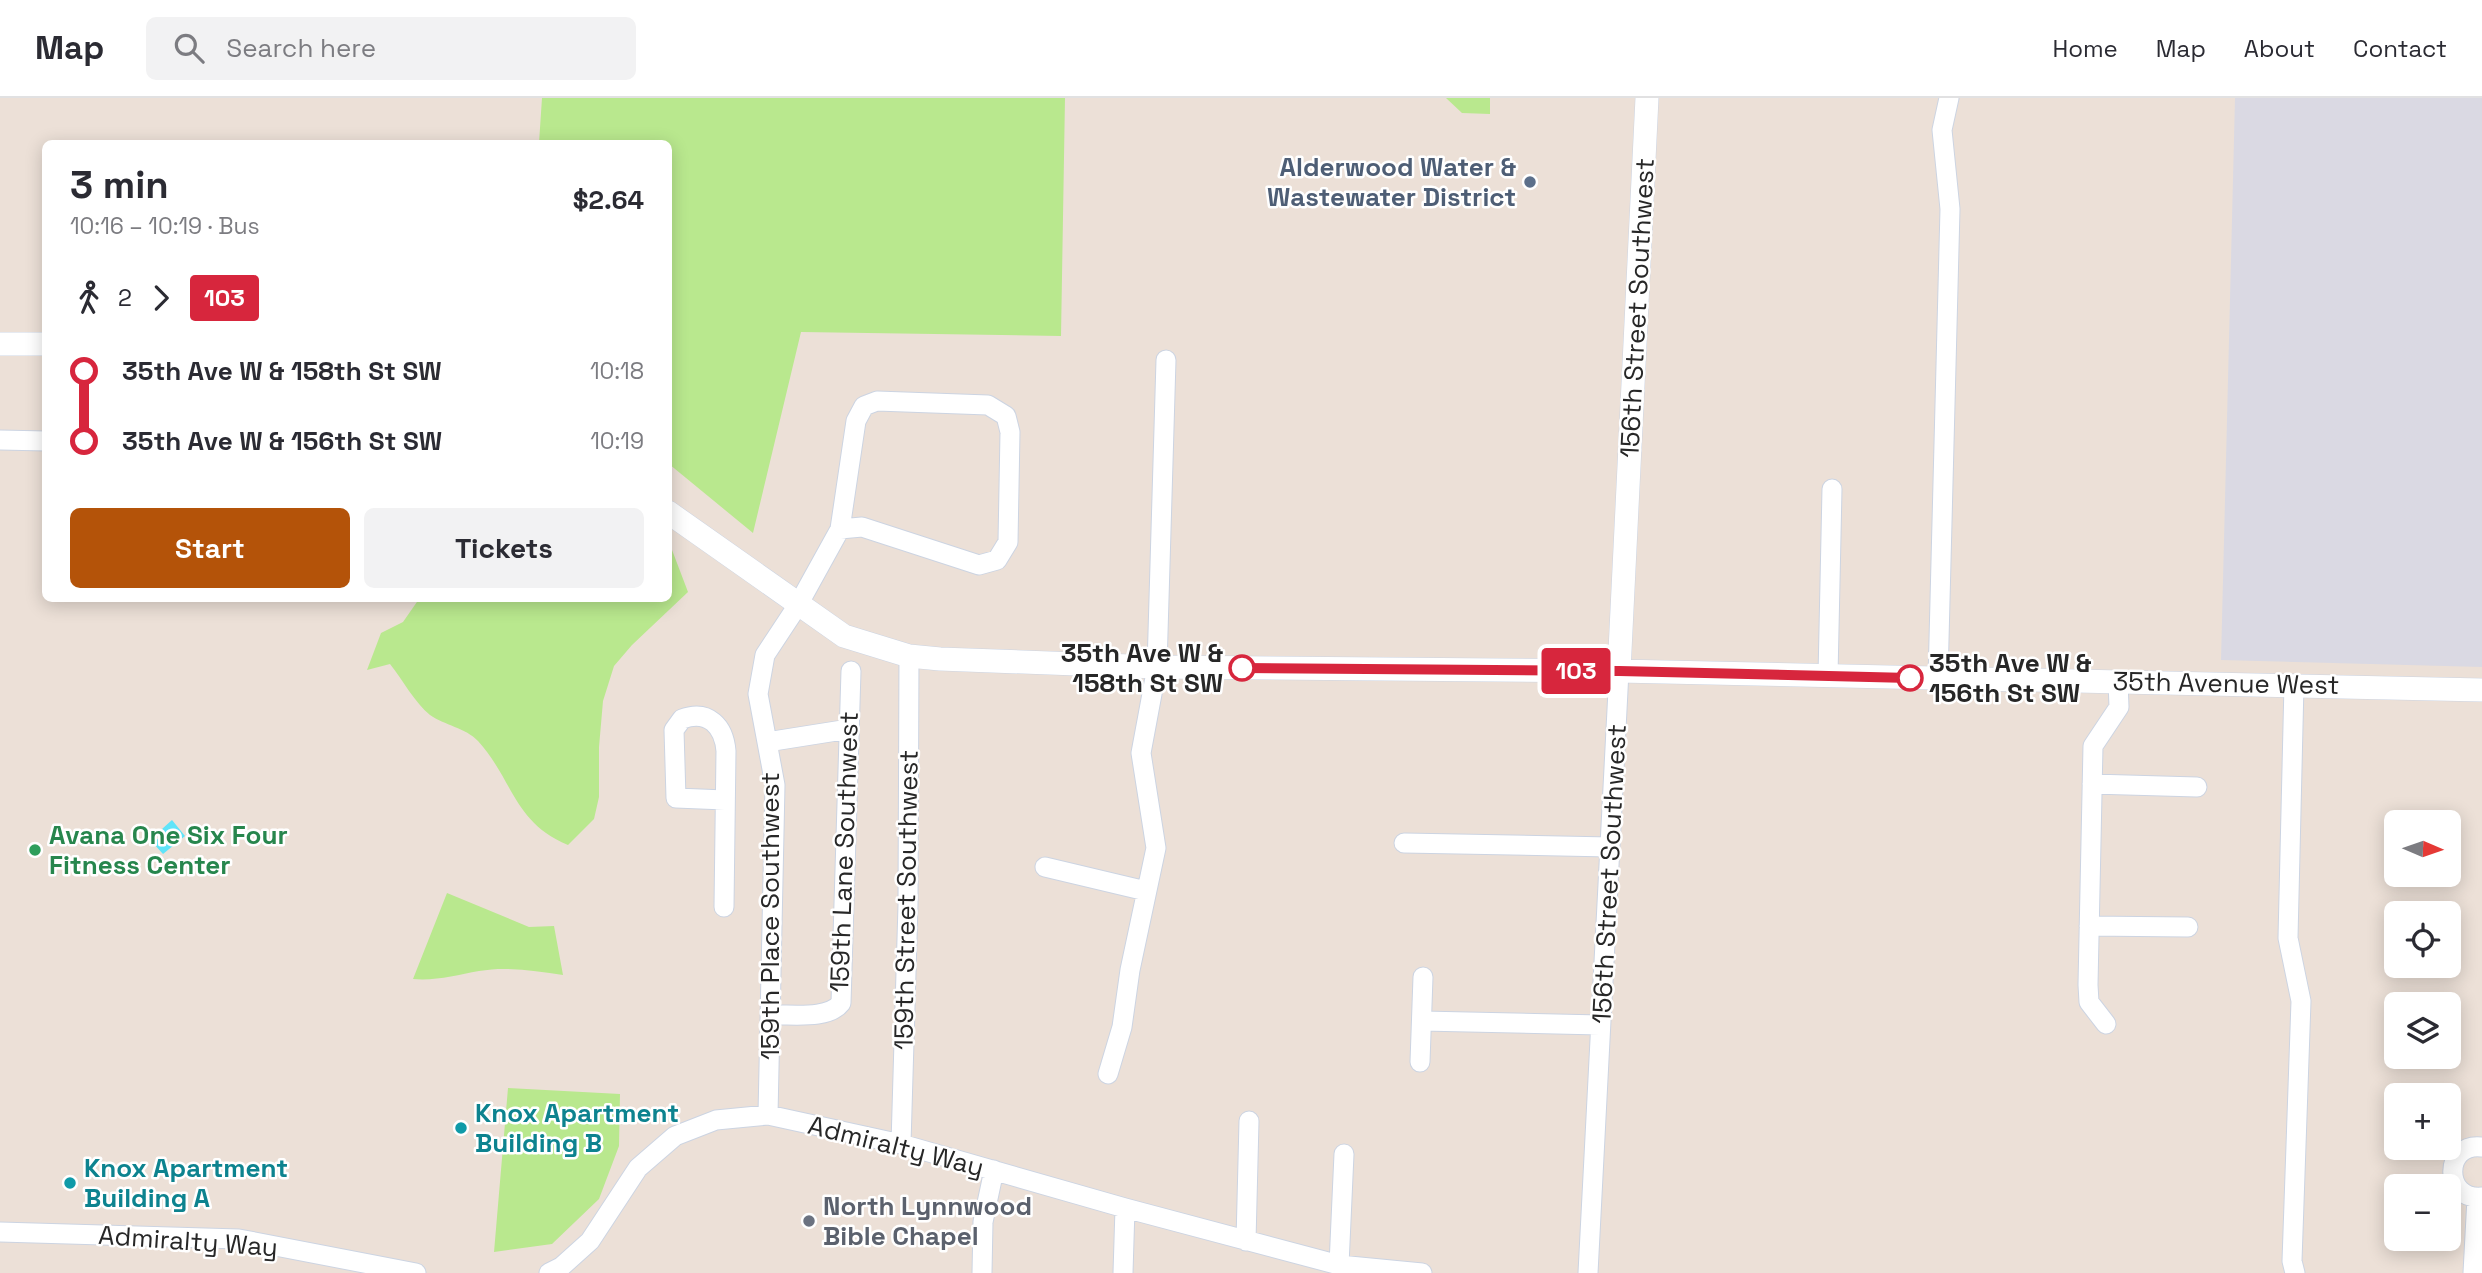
<!DOCTYPE html>
<html lang="en">
<head>
<meta charset="utf-8">
<style>
	body { margin:0; font-family:"Space Grotesk",sans-serif; background:#f2f2f3; color:#2b2b33; height:100vh; display:flex; flex-direction:column; font-size:26px; white-space:nowrap }
	* { box-sizing:border-box; margin:0 }
	p { font-size:23px; color:#7c7c81 }
	.icon { flex:none; width:38px; height:38px; fill:none; stroke:currentColor; stroke-width:2; stroke-linecap:round; stroke-linejoin:round }
	.map { position:relative; flex:1; overflow:hidden }
	.side { position:absolute; left:42px; top:42px; width:630px; height:462px; display:flex; flex-direction:column; background:#fff; border-radius:10px; box-shadow:0 4px 18px #0003 }
	.side>* { flex:none }
	.badge { padding:0 14px; border-radius:5px; font-size:24px; line-height:46px }
	.needle { width:46px; rotate:92deg }
	.controls { position:absolute; left:2384px; top:712px; display:grid; gap:14px }
	.controls a { display:grid; place-items:center; width:77px; height:77px; border-radius:10px; background:#fff; box-shadow:0 4px 18px #0003; font-size:35px }
	.map>.badge { position:absolute; translate:-50% -50%; box-shadow:0 0 0 4px #fff }
	.legs { display:flex; align-items:center; gap:10px; height:77px; padding:0 28px; font-size:23px }
	.legs p { margin-inline-start:auto }
	.overview { display:flex; align-items:center; justify-content:space-between; height:119px; padding:0 28px }
	h1 { font-size:38px; font-weight:800; line-height:52px }
	.button { display:flex; gap:14px; margin-top:auto; padding:14px 28px }
	.button a { flex:1; height:80px; border-radius:10px; background:#b45309; color:#fff; font-size:28px; font-weight:800; line-height:80px; text-align:center }
	.button a+a { background:#f2f2f3; color:#2b2b33 }
	ul { padding:0 28px; list-style:none }
	li { display:flex; align-items:center; gap:24px; height:70px; font-size:26px }
	li i { display:grid; place-items:center; width:10px; height:100%; margin:0 9px; background:currentColor }
	li i::after { content:''; width:18px; height:18px; margin:-9px; border:5px solid; border-radius:50%; background:#fff }
	li p { margin-inline-start:auto }
	li:first-child i { background:linear-gradient(#0000 50%,currentColor 0) }
	li:last-child i { background:linear-gradient(currentColor 50%,#0000 0) }
	header { display:flex; align-items:center; gap:42px; box-sizing:border-box; height:98px; padding:0 35px; background:#fff; border-bottom:2px solid #e1e1e2 }
	header strong { font-size:33px }
	nav { display:flex; gap:38px; margin-inline-start:auto; font-size:24px }
	.search { width:490px; height:63px; background:#f2f2f3; display:flex; align-items:center; gap:18px; box-sizing:border-box; padding:0 24px; border-radius:10px; color:#7c7c81; font-size:26px }
	.map>svg:first-child { display:block }
	.industrial { fill:#dad9e3 }
	.green { fill:#b9e88e }
	.water { fill:#5fe4f9 }
	.lines { fill:none; stroke-linecap:round; stroke-linejoin:round }
	.minor-casing { stroke:#ccd4e2; stroke-width:21 }
	.tertiary-casing { stroke:#ccd4e2; stroke-width:24 }
	.minor { stroke:#fff; stroke-width:19 }
	.tertiary { stroke:#fff; stroke-width:23 }
	.line-1-casing { stroke:#fff; stroke-width:16 }
	.line-1 { stroke:#d7263d; stroke-width:10 }
	.service-dot { fill:#5c6f8a; stroke:#fff; stroke-width:2.5 }
	.stop-1-dot { fill:#fff; stroke:#d7263d; stroke-width:3.5 }
	.leisure-dot { fill:#2e9e5b; stroke:#fff; stroke-width:2.5 }
	.culture-dot { fill:#0f9aa8; stroke:#fff; stroke-width:2.5 }
	.worship-dot { fill:#6b7280; stroke:#fff; stroke-width:2.5 }
	.labels { text-anchor:middle; stroke-width:5; stroke-linejoin:round; paint-order:stroke }
	.service-label { font-size:26px; font-weight:bold; fill:#4e5e75; stroke:#fff; text-anchor:end }
	.street-label { font-size:26px; fill:#272727; stroke:#fff }
	.stop-label { font-size:26px; font-weight:bold; fill:#272727; stroke:#fff; text-anchor:end }
	.leisure-label { font-size:26px; font-weight:bold; fill:#27864d; stroke:#fff; text-anchor:start }
	.culture-label { font-size:26px; font-weight:bold; fill:#0d838f; stroke:#fff; text-anchor:start }
	.worship-label { font-size:26px; font-weight:bold; fill:#5b616d; stroke:#fff; text-anchor:start }
</style>
</head>
<body>
<header>
<strong>Map</strong>
<div class="search"><svg class="icon" aria-label="search" viewBox="0 0 24 24"><circle cx="10" cy="10" r="6"/><path d="M15 15l6 6"/></svg>Search here</div>
<nav><a>Home</a><a>Map</a><a>About</a><a>Contact</a></nav>
</header>
<div class="map">
<svg width="2482" height="1175" viewBox="0 0 2482 1175">
	<rect width="100%" height="100%" fill="#ece0d7"/>
	<path class="industrial" d="M2235,0h247v569l-261,-7z"/>
	<path class="green" d="M542,0h523l-4,238 -260,-4 -48,201 -84,-69 -1,-320 -129,-1z
		M1446,0h44v16l-28,-1z
		M669,444l19,50 -56,53 -18,21 -11,35 -4,46v50l-5,22 -26,26c-55,-23 -54,-64 -90,-104 -12,-13 -34,-16 -48,-26 -15,-12 -28,-36 -40,-51l-23,6 14,-37 22,-11 16,-23 249,-1z
		M447,795l82,34 25,-1 9,49c-27,-4 -56,-9 -84,-4 -22,4 -43,10 -66,8z
		M508,990l112,6 -1,52 -20,53 -47,45 -58,8z"/>
	<path class="water" d="M172,722l13,16 -22,18 -10,-11 12,-10 -3,-4z"/>
	<g class="lines">
		<g class="minor-casing">
			<path id="minor" d="M0,342l46,1
				M1828,578l4,-187
				M1938,581l12,-470 -8,-79 7,-32
				M2294,586l-6,254 13,63 -9,260 3,12
				M767,644l82,-13
				M2092,686l105,3
				M1404,745l206,4
				M1045,769l101,24
				M724,809l2,-156c-2,-24 -17,-42 -44,-32l-8,11 2,68 49,2
				M2089,828l99,1
				M771,917c20,-1 57,5 70,-12l10,-332
				M1422,923l178,4
				M2106,926l-17,-22 -1,-17 5,-239 26,-39 -1,-26
				M1420,964l3,-85
				M1108,976l14,-47 8,-57 26,-122 -15,-95 16,-86 9,-307
				M768,1017l7,-330 -17,-91 7,-39 33,-50 42,-76 16,-108 8,-15 13,-5 111,4 18,11 4,16 -2,110 -11,18 -18,5 -117,-38 -22,2
				M901,1046l7,-239 1,-249
				M2482,1049c-39,-5 -39,54 0,50
				M0,1134l239,7 177,34
				M1246,1143l3,-120
				M1339,1167l5,-111
				M549,1175l12,-6 29,-26 48,-73 37,-32 41,-16 52,-5 133,29 224,64 214,57 83,8
				M982,1175l1,-51 11,-52
				M1123,1175l2,-65
				M1588,1175l31,-602
				M2473,1175l4,-75"/>
		</g>
		<g class="tertiary-casing">
			<path id="tertiary" d="M0,246h46
				M668,414l176,124 65,20 31,3 217,8 462,4 863,19
				M1619,573l28,-573"/>
		</g>
		<use href="#minor" class="minor"/>
		<use href="#tertiary" class="tertiary"/>
	</g>
	<g class="lines">
		<g class="line-1-casing">
			<path id="line-1" d="M1242,570l377,3 291,7"/>
		</g>
		<use href="#line-1" class="line-1"/>
	</g>
	<circle class="service-dot" cx="1530" cy="84" r="7"/>
	<g class="stop-1-dot">
		<circle cx="1242" cy="570" r="12"/>
		<circle cx="1910" cy="580" r="12"/>
	</g>
	<circle class="leisure-dot" cx="35" cy="752" r="7"/>
	<g class="culture-dot">
		<circle cx="461" cy="1030" r="7"/>
		<circle cx="70" cy="1085" r="7"/>
	</g>
	<circle class="worship-dot" cx="809" cy="1123" r="7"/>
	<g class="labels">
		<g class="service-label">
			<text x="1516" y="78">Alderwood Water &amp;<tspan x="1516" dy="30">Wastewater District</tspan></text>
		</g>
		<g class="street-label">
			<text transform="translate(1637 210) rotate(-87)" y="9">156th Street Southwest</text>
			<text transform="translate(2226 585) rotate(1)" y="9">35th Avenue West</text>
			<text transform="translate(844 754) rotate(-88)" y="9">159th Lane Southwest</text>
			<text transform="translate(1609 776) rotate(-87)" y="9">156th Street Southwest</text>
			<text transform="translate(906 802) rotate(-89)" y="9">159th Street Southwest</text>
			<text transform="translate(770 818) rotate(-90)" y="9">159th Place Southwest</text>
			<text transform="translate(896 1048) rotate(14)" y="9">Admiralty Way</text>
			<text transform="translate(188 1143) rotate(4)" y="9">Admiralty Way</text>
		</g>
		<g class="stop-label">
			<text x="1223" y="564">35th Ave W &amp;<tspan x="1223" dy="30">158th St SW</tspan></text>
			<text x="1929" y="574" text-anchor="start">35th Ave W &amp;<tspan x="1929" dy="30">156th St SW</tspan></text>
		</g>
		<g class="leisure-label">
			<text x="49" y="746">Avana One Six Four<tspan x="49" dy="30">Fitness Center</tspan></text>
		</g>
		<g class="culture-label">
			<text x="475" y="1024">Knox Apartment<tspan x="475" dy="30">Building B</tspan></text>
			<text x="84" y="1079">Knox Apartment<tspan x="84" dy="30">Building A</tspan></text>
		</g>
		<g class="worship-label">
			<text x="823" y="1117">North Lynnwood<tspan x="823" dy="30">Bible Chapel</tspan></text>
		</g>
	</g>
</svg>
<div class="controls">
<a><svg class="needle" viewBox="-14 -14 28 28"><path d="M0-13l5 13h-10z" fill="#e53935"/><path d="M0 13l5-13h-10z" fill="#7c7c81"/></svg></a>
<a><svg class="icon" aria-label="locate" viewBox="0 0 24 24"><circle cx="12" cy="12" r="6"/><path d="M12 2v4M12 18v4M2 12h4M18 12h4"/></svg></a>
<a><svg class="icon" aria-label="layers" viewBox="0 0 24 24"><path d="M12 4l9 5-9 5-9-5zM3 14l9 5 9-5"/></svg></a>
<a>+</a>
<a>−</a>
</div>
<b class="badge" style="left:1576px;top:573px;background:#d7263d;color:#fff">103</b>
<section class="side">
<div class="overview"><div><h1>3 min</h1><p>10:16 – 10:19 · Bus</p></div><b>$2.64</b></div>
<div class="legs"><svg class="icon" aria-label="walk" viewBox="0 0 24 24"><circle cx="13" cy="4" r="2"/><path d="M13 8l-2 6 4 7M11 14l-3 7M7 12l3-4h3l4 4"/></svg>2<svg class="icon" aria-label="forward" viewBox="0 0 24 24"><path d="M9 5l7 7-7 7"/></svg><b class="badge" style="background:#d7263d;color:#fff">103</b></div>
<ul>
<li><i style="color:#d7263d"></i><b>35th Ave W &amp; 158th St SW</b><p>10:18</p></li>
<li><i style="color:#d7263d"></i><b>35th Ave W &amp; 156th St SW</b><p>10:19</p></li>
</ul>
<div class="button"><a>Start</a><a>Tickets</a></div>
</section>
</div>
</body>
</html>
